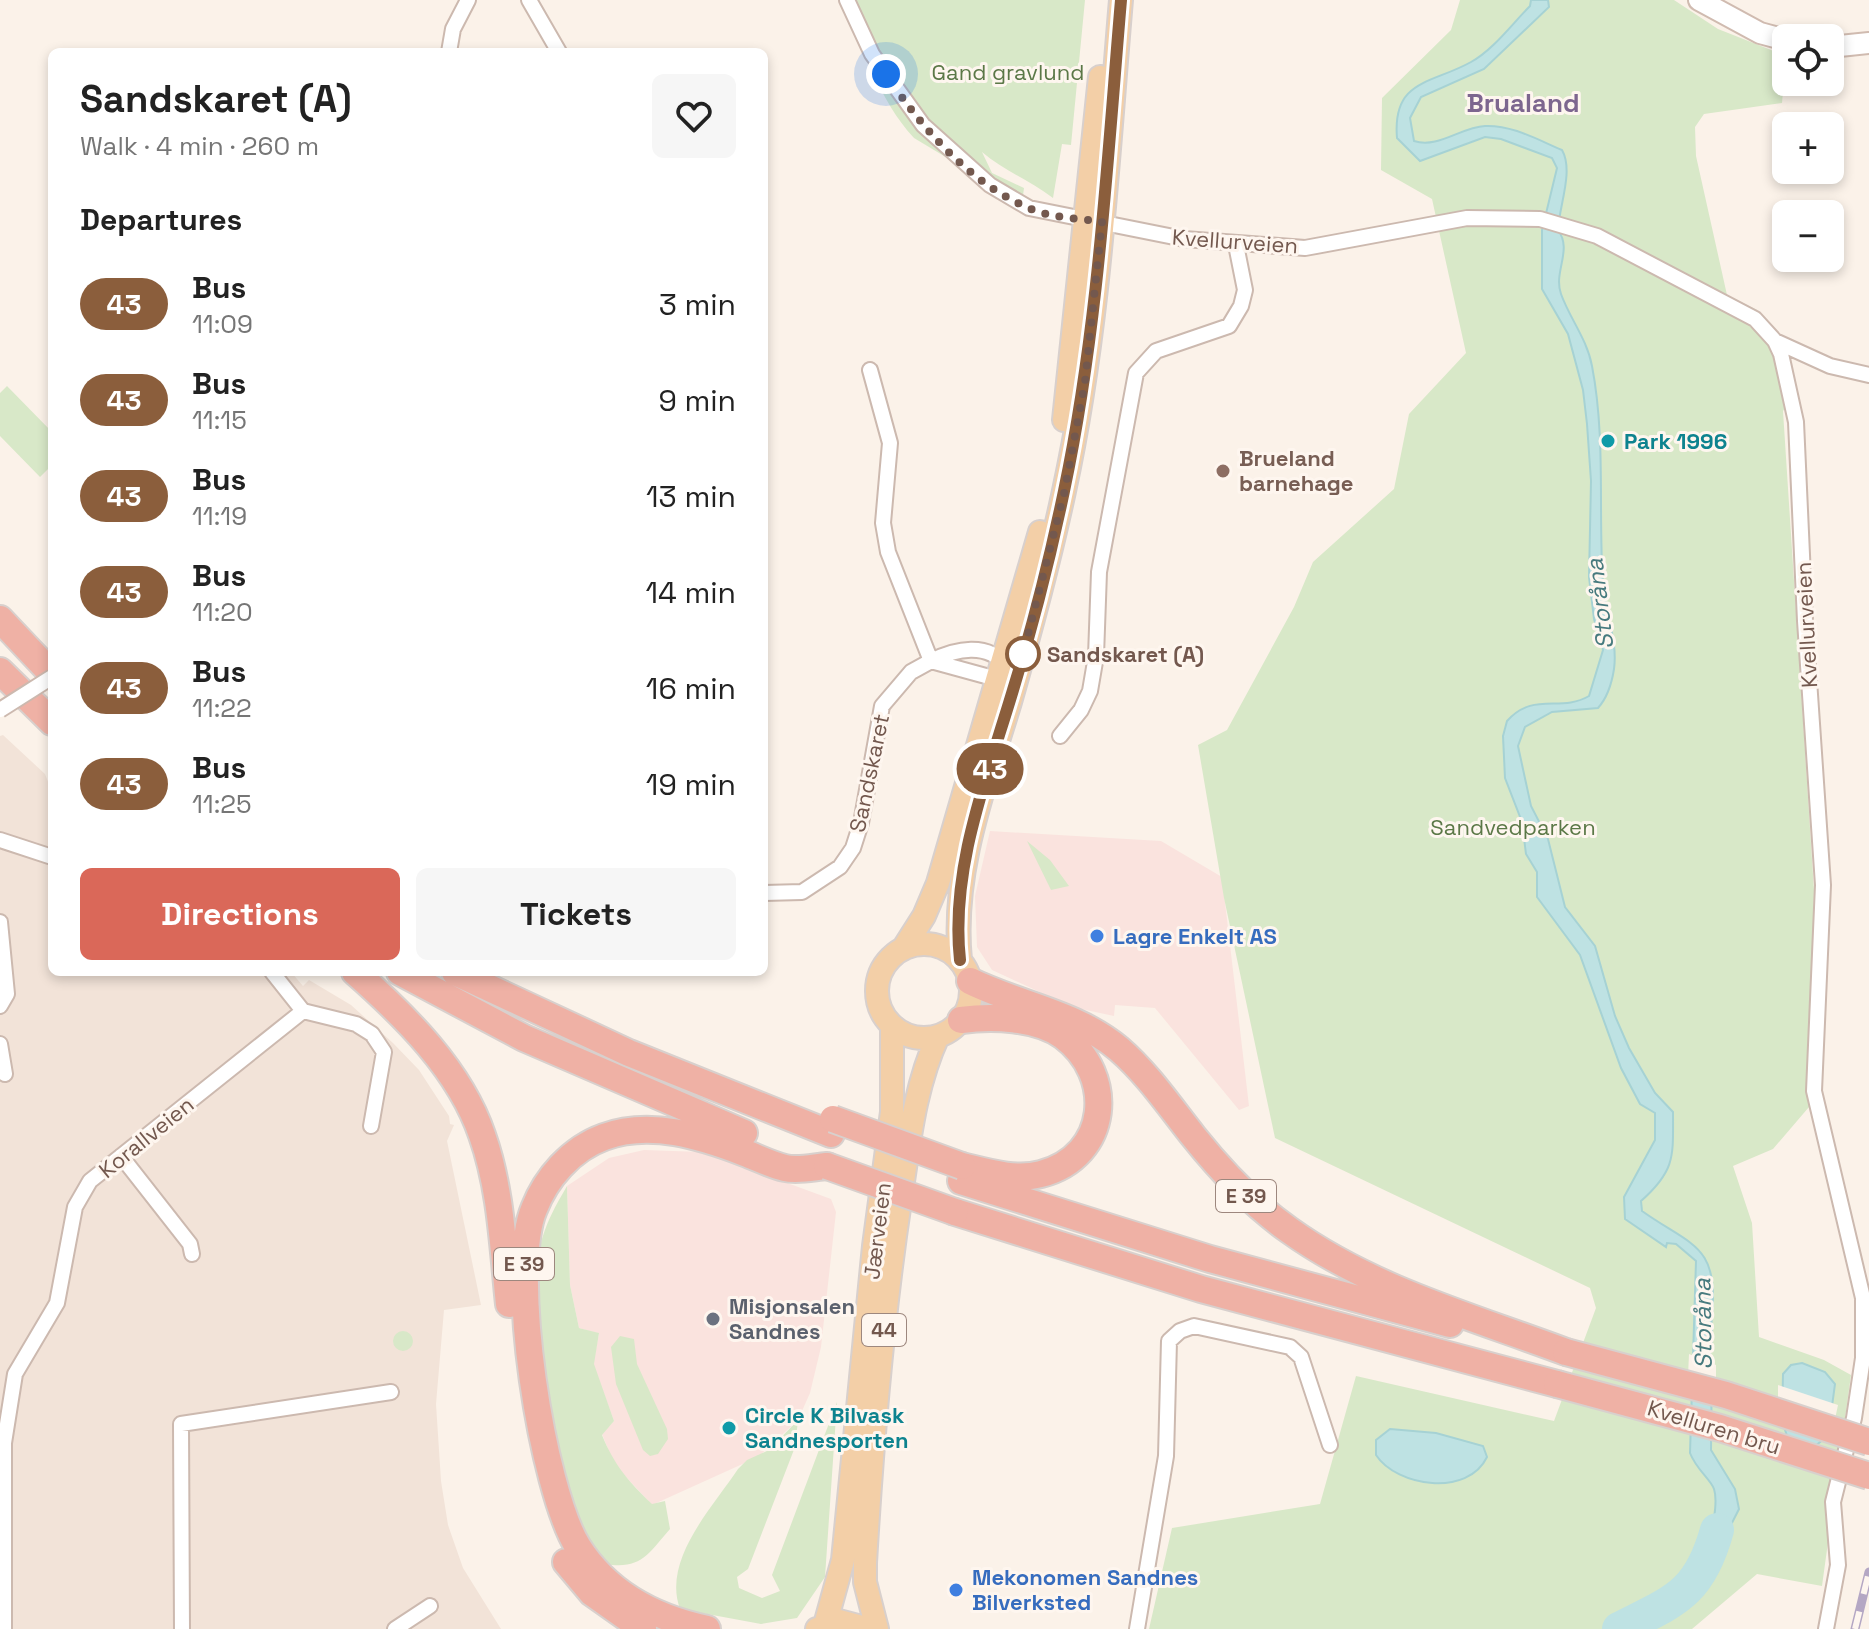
<!DOCTYPE html>
<html lang="en">
<head>
<meta charset="utf-8">
<style>
	body { margin:0; font-family:"Space Grotesk",sans-serif; background:#f6f6f6; color:#222; height:100vh; display:flex; flex-direction:column; font-size:30px; white-space:nowrap }
	* { box-sizing:border-box; margin:0 }
	p { font-size:26px; color:#767676 }
	.icon { flex:none; width:44px; height:44px; fill:none; stroke:currentColor; stroke-width:2; stroke-linecap:round; stroke-linejoin:round }
	.map { position:relative; flex:1; overflow:hidden }
	.details { position:absolute; left:48px; top:48px; width:720px; height:928px; display:flex; flex-direction:column; background:#fff; border-radius:12px; box-shadow:0 4px 12px #0003 }
	.details>* { flex:none }
	.badge { padding:0 16px; border-radius:26px; font-size:28px; line-height:52px }
	.tools { position:absolute; left:1772px; top:24px; display:grid; gap:16px }
	.tools a { display:grid; place-items:center; width:72px; height:72px; border-radius:12px; background:#fff; box-shadow:0 4px 12px #0003; font-size:40px }
	.you { position:absolute; width:40px; height:40px; margin:-20px; border:6px solid #fff; border-radius:50%; background:#1a73e8; box-shadow:0 0 0 12px #1a73e833 }
	.map>.badge { position:absolute; translate:-50% -50%; box-shadow:0 0 0 4px #fff }
	h2 { padding:0 32px; font-size:30px; line-height:72px }
	.round { display:grid; place-items:center; flex:none; width:84px; height:84px; border-radius:12px; background:#f6f6f6 }
	.summary { display:flex; align-items:center; justify-content:space-between; height:136px; padding:0 32px }
	h1 { font-size:38px; font-weight:800; line-height:60px }
	.cta { display:flex; gap:16px; margin-top:auto; padding:16px 32px }
	.cta a { flex:1; height:92px; border-radius:12px; background:#da6859; color:#fff; font-size:32px; font-weight:800; line-height:92px; text-align:center }
	.cta a+a { background:#f6f6f6; color:#222 }
	ul { padding:0; list-style:none }
	li { display:flex; align-items:center; gap:24px; height:96px; padding:0 32px }
	li div { flex:1 }
	li b { display:block; font-size:30px }
	li em { font-style:normal }
	li .badge { min-width:88px; font-weight:700; text-align:center }
	.map>svg:first-child { display:block }
	.residential { fill:#f2e3d8 }
	.commercial { fill:#fae3de }
	.green { fill:#d8e8c8 }
	.water { fill:#bee2e3; stroke:#a6d2d4; stroke-width:2 }
	.pier { fill:#fbf2e9 }
	.lines { fill:none; stroke-linecap:round; stroke-linejoin:round }
	.river { stroke:#bee2e3; stroke-width:34 }
	.street-casing { stroke:#ccb9af; stroke-width:18 }
	.secondary-casing { stroke:#d0bbb0; stroke-width:24 }
	.primary-casing { stroke:#d8d0cd; stroke-width:26 }
	.highway-casing { stroke:#d8d0cd; stroke-width:30 }
	.street { stroke:#fff; stroke-width:14 }
	.secondary { stroke:#fff; stroke-width:20 }
	.primary { stroke:#f3cfa7; stroke-width:22 }
	.highway { stroke:#efb1a5; stroke-width:26 }
	.rail-casing { stroke:#b4a7c4; stroke-width:9 }
	.rail { stroke:#fef6ef; stroke-width:6; stroke-dasharray:18; stroke-linecap:butt }
	.street-bridge-casing { stroke:#ccb9af; stroke-width:18; stroke-linecap:butt }
	.highway-bridge-casing { stroke:#d8d0cd; stroke-width:30; stroke-linecap:butt }
	.street-bridge { stroke:#fff; stroke-width:14 }
	.highway-bridge { stroke:#efb1a5; stroke-width:26 }
	.line-casing { stroke:#fff; stroke-width:18 }
	.line { stroke:#8b5e3c; stroke-width:12 }
	.walk { stroke:#73584e; stroke-width:8; stroke-dasharray:0 14.4 }
	.culture-dot { fill:#0f9aa8; stroke:#fef6ef; stroke-width:3 }
	.education-dot { fill:#8d6e63; stroke:#fef6ef; stroke-width:3 }
	.stop-dot { fill:#fff; stroke:#8b5e3c; stroke-width:4 }
	.shop-dot { fill:#3f7fe0; stroke:#fef6ef; stroke-width:3 }
	.worship-dot { fill:#6b7280; stroke:#fef6ef; stroke-width:3 }
	.labels { text-anchor:middle; stroke-width:6; stroke-linejoin:round; paint-order:stroke }
	.shield { fill:#fef6ef; stroke:#9d877e; stroke-width:2 }
	.shield-label { font-size:20px; font-weight:bold; fill:#73584e }
	.park-label { font-size:22px; fill:#5b7847; stroke:#fef6ef }
	.street-label { font-size:22px; fill:#73584e; stroke:#fef6ef }
	.culture-label { font-size:22px; font-weight:bold; fill:#0d838f; stroke:#fef6ef; text-anchor:start }
	.education-label { font-size:22px; font-weight:bold; fill:#785e54; stroke:#fef6ef; text-anchor:start }
	.stop-label { font-size:22px; font-weight:bold; fill:#73584e; stroke:#fef6ef; text-anchor:start }
	.shop-label { font-size:22px; font-weight:bold; fill:#366cbe; stroke:#fef6ef; text-anchor:start }
	.worship-label { font-size:22px; font-weight:bold; fill:#5b616d; stroke:#fef6ef; text-anchor:start }
	.water-label { font-size:24px; font-style:italic; fill:#477a7e; stroke:#fef6ef }
	.quarter-label { font-size:26px; font-weight:bold; fill:#7d668f; stroke:#fef6ef }
</style>
</head>
<body>
<div class="map">
<svg width="1869" height="1629" viewBox="0 0 1869 1629">
	<rect width="100%" height="100%" fill="#fbf2e9"/>
	<path class="residential" d="M3,735l42,39 7,18v180h239l12,14 6,-6 42,25 42,38 26,27 30,46 1,8 4,1 -7,16 34,164 -37,5 -8,94 5,77 7,44 15,43 38,61h-501v-893z"/>
	<path class="commercial" d="M990,831l171,10 61,36 27,229 -10,4 -84,-102 -40,-3 -1,11 -42,-9 -80,-37 -15,-23 -2,-51z
		M644,1150l58,2 129,47 5,13 -15,135 -11,46 -12,27 -40,37 -106,48 -38,-41 -12,-30 12,-13 -21,-57 6,-30 -20,-6 -9,-43 -3,-99 42,-28z"/>
	<path class="green" d="M844,0h241l-14,145 -9,-1 -9,54c-24,-18 -50,-28 -71,-46l10,21 32,15 -2,15 -108,-65c-35,-38 -52,-91 -70,-138z
		M1460,0h214l44,29 68,27 -4,47 -78,11 -9,13 1,29 31,139 30,15 17,42 13,53 -4,6 31,479 -5,217 -36,42 -40,17 19,57 7,114 65,23 27,15 -29,211 -65,-12 -65,55h-543l23,-101 148,-24 36,-128 198,45 42,-113 -6,-20 -315,-150 -51,-240 -26,-153 29,-15 67,-123 19,-45 81,-73 15,-75 57,-61 -34,-154 -51,-29 1,-72 69,-68z
		M7,386l45,46v33l-12,12 -40,-41v-43z
		M1027,841l23,19 19,26 -18,4z
		M567,1186l3,99 9,43 20,5 -5,31 20,57 -12,14c12,30 27,47 50,69l13,-3 5,28c-22,25 -29,41 -65,35 -10,-17 -24,-35 -31,-53 -22,-59 -47,-203 -34,-264 5,-23 16,-42 27,-61z
		M393 1341a10 10 0 1 1 20 0a10 10 0 1 1-20 0Z
		M620,1336l14,3 3,25 30,65 1,10 -10,15 -8,2 -7,-6 -27,-66 -5,-37z
		M837,1402l-12,175 -28,41 -36,6 -81,-15c-18,-49 32,-101 58,-140l9,-9 22,-10 29,-30 -3,27 -47,122 -11,8 2,11 23,10 18,-7 -8,-16z"/>
	<path class="water" d="M1531,0h17l1,7 -65,62 -63,28 -11,21 4,23c24,8 47,-14 71,-15 28,-1 53,14 77,24 12,21 -3,56 -4,80 15,20 -5,42 3,64 9,25 26,45 31,72 14,73 6,146 11,219 2,29 15,55 11,84 -2,13 -7,29 -16,39l-46,4 -27,15 -7,19 13,60 17,33 17,68 30,39 20,70 14,32 26,45 18,19c0,44 3,58 -32,89l1,10c49,35 77,33 70,104 -2,14 3,24 -3,37l3,6 -1,92 24,39 4,20 -41,81c4,-26 23,-80 16,-101 -3,-9 -18,-20 -24,-36l6,-192 -20,-17 -9,-1 -1,4 -41,-28 -1,-22 31,-57v-27l-15,-9 -19,-36 -41,-113 -43,-58v-25l-11,-18 -4,-32 -17,-44 -2,-42 4,-15c27,-30 53,-8 82,-25l14,-46 -9,-31 -5,-42 2,-96 -4,-57 -4,-34 -15,-56 -26,-45v-59l15,-62 -5,-10 -51,-19 -16,-2 -65,24 -23,-23c-5,-59 35,-54 74,-76 22,-12 41,-38 59,-56z
		M1802,1363l23,9 10,12 -7,52 -17,13 -24,-13 -5,-16 1,-46 8,-9z
		M1390,1429l46,4 47,13 4,11c-19,40 -90,30 -111,-2v-15z"/>
	<path class="pier" d="M1689,1354l27,11v42l-29,-8z
		M1778,1385l60,20 -7,33 -53,-18z"/>
	<g class="lines">
		<path class="river" d="M1619,1629c55,-28 80,-34 98,-99"/>
		<g class="street-casing">
			<path id="street" d="M529,0l30,52
				M847,0l25,54 51,71 67,60 39,23 155,31 121,9 162,-30 73,1 57,17 158,83 20,22 6,13 15,68 9,199 18,264 -9,206 49,207v60l-9,60 -21,84 5,63 -12,64
				M449,52l4,-23 15,-29
				M1775,341l55,25 39,9
				M931,661c24,-12 57,-20 76,6
				M931,661l73,20
				M1060,736l21,-26 9,-19 6,-35 3,-84 37,-199 20,-22 73,-25 12,-20 4,-16 -9,-45
				M0,840l52,17
				M764,893l38,-1 38,-25 13,-19 8,-25 21,-117 29,-34 20,-11 -43,-109 -5,-29 7,-80 -20,-73
				M0,922l7,72 -7,12
				M272,972l31,39 53,13 16,10 12,18 -13,74
				M0,1044l5,30
				M121,1156l69,88 2,10
				M4,1629v-186l11,-69 42,-71 18,-96 15,-26 213,-170
				M182,1629l-1,-205 210,-32
				M395,1629l35,-23
				M1137,1629l29,-173 3,-115 11,-10 14,-5 96,21 11,10 29,88"/>
		</g>
		<g class="secondary-casing">
			<path id="secondary" d="M1699,0l61,33 26,7
				M1830,47l39,-4"/>
		</g>
		<g class="primary-casing">
			<path id="primary" d="M1064,420l36,-343
				M877 991a47 47 0 1 1 94 0a47 47 0 1 1-94 0Z
				M903,949l21,-33 14,-33 102,-351
				M960,960c-9,-88 25,-175 50,-258 20,-70 39,-140 54,-211 35,-161 43,-327 57,-491
				M825,1625l18,-65 31,-314 18,-134v-86
				M817,1629l22,-8 30,8
				M877,1629l-12,-47v-19c7,-121 17,-242 35,-362 9,-57 14,-113 38,-165"/>
		</g>
		<g class="highway-casing">
			<path id="highway" d="M0,619l52,55
				M0,671l52,51
				M355,972c50,44 105,98 127,163 19,53 21,113 27,169
				M400,972l124,66 220,95
				M455,972l174,81 202,81
				M970,981c49,24 106,32 149,68 29,25 51,58 75,88 28,35 58,67 95,93 82,59 184,87 277,122
				M961,1020c31,-4 75,-3 102,16 53,39 47,120 -22,138 -25,7 -54,-2 -79,-8
				M961,1181l249,78 240,65
				M955,1212l246,77 356,95
				M566,1562l26,31 51,36
				M707,1629c-52,-11 -100,-36 -129,-82 -36,-58 -70,-276 -44,-338 12,-31 37,-60 70,-72 46,-17 97,-1 141,16 13,5 27,12 40,15 13,3 29,-1 42,-2"/>
		</g>
		<use href="#street" class="street"/>
		<use href="#secondary" class="secondary"/>
		<use href="#primary" class="primary"/>
		<use href="#highway" class="highway"/>
		<g class="rail-casing">
			<path id="rail" d="M1855,1629l14,-57"/>
		</g>
		<use href="#rail" class="rail"/>
		<g class="street-bridge-casing">
			<path id="street-bridge" d="M0,710l52,-33"/>
		</g>
		<g class="highway-bridge-casing">
			<path id="highway-bridge" d="M833,1119l129,47
				M827,1166l128,46
				M1566,1352l160,43 143,47
				M1557,1384l163,44 149,48"/>
		</g>
		<use href="#street-bridge" class="street-bridge"/>
		<use href="#highway-bridge" class="highway-bridge"/>
	</g>
	<g class="lines">
		<g class="line-casing">
			<path id="line" d="M960,960c-10,-91 27,-183 53,-270 20,-65 37,-132 51,-199 34,-161 43,-327 57,-491"/>
		</g>
		<use href="#line" class="line"/>
		<path class="walk" d="M886,74c34,52 84,110 143,134 21,10 49,10 73,14l-17,160 -21,112 -41,160"/>
	</g>
	<g class="culture-dot">
		<circle cx="1608" cy="441" r="8"/>
		<circle cx="729" cy="1428" r="8"/>
	</g>
	<circle class="education-dot" cx="1223" cy="471" r="8"/>
	<circle class="stop-dot" cx="1023" cy="654" r="16"/>
	<g class="shop-dot">
		<circle cx="1097" cy="936" r="8"/>
		<circle cx="956" cy="1590" r="8"/>
	</g>
	<circle class="worship-dot" cx="713" cy="1319" r="8"/>
	<g class="labels">
		<g class="shield">
			<rect x="1216" y="1180" width="60" height="32" rx="6"/>
			<rect x="494" y="1248" width="60" height="32" rx="6"/>
			<rect x="862" y="1314" width="44" height="32" rx="6"/>
		</g>
		<g class="shield-label">
			<text x="1246" y="1203">E 39</text>
			<text x="524" y="1271">E 39</text>
			<text x="884" y="1337">44</text>
		</g>
		<g class="park-label">
			<text x="1008" y="80">Gand gravlund</text>
			<text x="1513" y="835">Sandvedparken</text>
		</g>
		<g class="street-label">
			<text transform="translate(1235 241) rotate(4)" y="8">Kvellurveien</text>
			<text transform="translate(1806 625) rotate(-93)" y="8">Kvellurveien</text>
			<text transform="translate(869 773) rotate(-78)" y="8">Sandskaret</text>
			<text transform="translate(146 1137) rotate(-39)" y="8">Korallveien</text>
			<text transform="translate(877 1231) rotate(-83)" y="8">Jærveien</text>
			<text transform="translate(1714 1427) rotate(17)" y="8">Kvelluren bru</text>
		</g>
		<g class="culture-label">
			<text x="1624" y="449">Park 1996</text>
			<text x="745" y="1423">Circle K Bilvask<tspan x="745" dy="25">Sandnesporten</tspan></text>
		</g>
		<g class="education-label">
			<text x="1239" y="466">Brueland<tspan x="1239" dy="25">barnehage</tspan></text>
		</g>
		<g class="stop-label">
			<text x="1047" y="662">Sandskaret (A)</text>
		</g>
		<g class="shop-label">
			<text x="1113" y="944">Lagre Enkelt AS</text>
			<text x="972" y="1585">Mekonomen Sandnes<tspan x="972" dy="25">Bilverksted</tspan></text>
		</g>
		<g class="worship-label">
			<text x="729" y="1314">Misjonsalen<tspan x="729" dy="25">Sandnes</tspan></text>
		</g>
		<g class="water-label">
			<text transform="translate(1600 604) rotate(-97)" y="8">Storåna</text>
			<text transform="translate(1703 1324) rotate(-91)" y="8">Storåna</text>
		</g>
		<g class="quarter-label">
			<text x="1523" y="112">Brualand</text>
		</g>
	</g>
</svg>
<div class="tools">
<a><svg class="icon" aria-label="locate" viewBox="0 0 24 24"><circle cx="12" cy="12" r="6"/><path d="M12 2v4M12 18v4M2 12h4M18 12h4"/></svg></a>
<a>+</a>
<a>−</a>
</div>
<div class="you" style="left:886px;top:74px"></div>
<b class="badge" style="left:990px;top:769px;background:#8b5e3c;color:#fff">43</b>
<section class="details">
<div class="summary"><div><h1>Sandskaret (A)</h1><p>Walk · 4 min · 260 m</p></div><a class="round"><svg class="icon" aria-label="heart" viewBox="0 0 24 24"><path d="M12 20l-8-8c-3-5 5-10 8-4 3-6 11-1 8 4z"/></svg></a></div>
<h2>Departures</h2>
<ul>
<li><span class="badge" style="background:#8b5e3c;color:#fff">43</span><div><b>Bus</b><p>11:09</p></div><em>3 min</em></li>
<li><span class="badge" style="background:#8b5e3c;color:#fff">43</span><div><b>Bus</b><p>11:15</p></div><em>9 min</em></li>
<li><span class="badge" style="background:#8b5e3c;color:#fff">43</span><div><b>Bus</b><p>11:19</p></div><em>13 min</em></li>
<li><span class="badge" style="background:#8b5e3c;color:#fff">43</span><div><b>Bus</b><p>11:20</p></div><em>14 min</em></li>
<li><span class="badge" style="background:#8b5e3c;color:#fff">43</span><div><b>Bus</b><p>11:22</p></div><em>16 min</em></li>
<li><span class="badge" style="background:#8b5e3c;color:#fff">43</span><div><b>Bus</b><p>11:25</p></div><em>19 min</em></li>
</ul>
<div class="cta"><a>Directions</a><a>Tickets</a></div>
</section>
</div>
</body>
</html>
